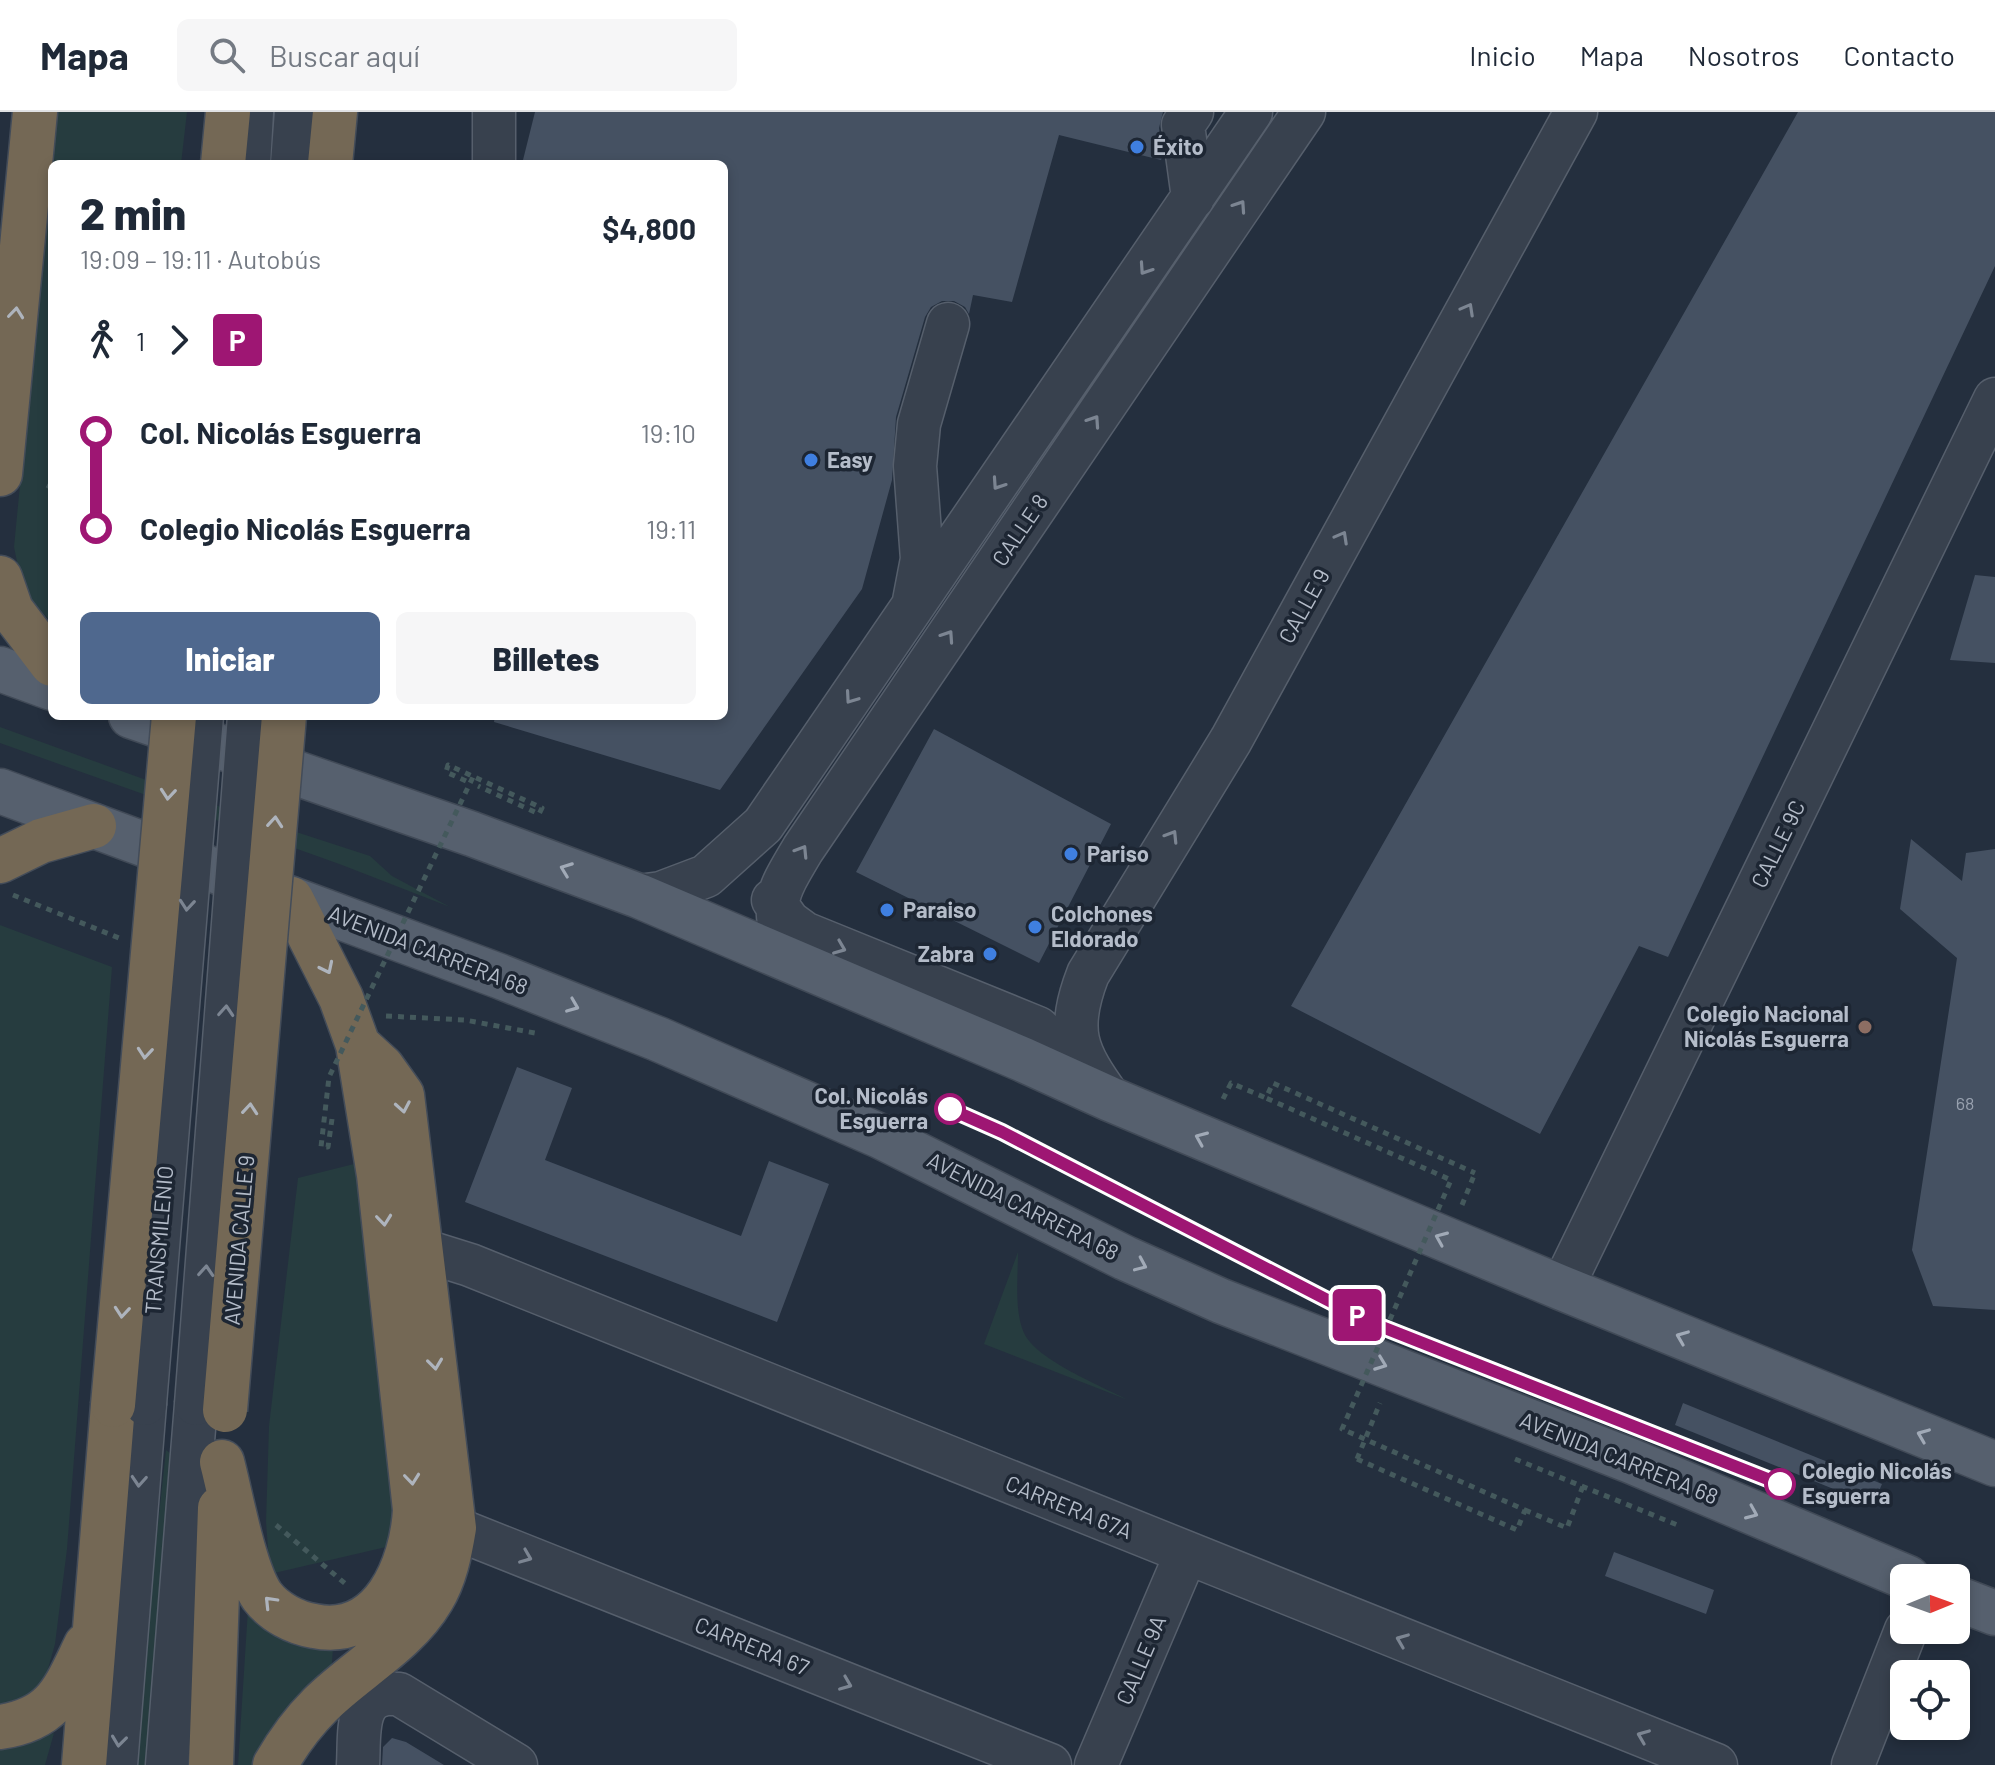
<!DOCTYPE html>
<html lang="es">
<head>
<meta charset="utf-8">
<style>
	body { margin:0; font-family:Barlow,sans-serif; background:#f6f6f7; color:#1f2937; height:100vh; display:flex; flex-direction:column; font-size:30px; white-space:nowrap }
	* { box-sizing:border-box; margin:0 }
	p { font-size:26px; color:#747a83 }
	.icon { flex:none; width:44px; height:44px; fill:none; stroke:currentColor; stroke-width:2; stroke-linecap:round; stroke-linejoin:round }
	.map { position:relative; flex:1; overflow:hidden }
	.details { position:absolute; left:48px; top:48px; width:680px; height:560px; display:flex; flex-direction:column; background:#fff; border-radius:12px; box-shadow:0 4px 12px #0003 }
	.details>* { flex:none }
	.badge { padding:0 16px; border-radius:6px; font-size:28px; line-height:52px }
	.needle { width:52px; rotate:89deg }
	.tools { position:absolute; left:1890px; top:1452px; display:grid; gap:16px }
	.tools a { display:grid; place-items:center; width:80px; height:80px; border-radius:12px; background:#fff; box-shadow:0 4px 12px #0003; font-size:40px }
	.map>.badge { position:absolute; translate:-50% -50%; box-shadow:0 0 0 4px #fff }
	.legs { display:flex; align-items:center; gap:12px; height:88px; padding:0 32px; font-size:26px }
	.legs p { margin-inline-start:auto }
	.overview { display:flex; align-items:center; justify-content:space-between; height:136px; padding:0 32px }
	h1 { font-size:44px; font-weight:800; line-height:60px }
	.action { display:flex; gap:16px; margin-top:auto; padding:16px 32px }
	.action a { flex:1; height:92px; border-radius:12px; background:#4f688e; color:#fff; font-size:32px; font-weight:800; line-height:92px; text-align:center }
	.action a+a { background:#f6f6f7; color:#1f2937 }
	ul { padding:0 32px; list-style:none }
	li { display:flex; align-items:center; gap:28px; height:96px; font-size:30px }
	li i { display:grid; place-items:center; width:12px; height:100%; margin:0 10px; background:currentColor }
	li i::after { content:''; width:20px; height:20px; margin:-10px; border:6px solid; border-radius:50%; background:#fff }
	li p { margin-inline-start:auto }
	li:first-child i { background:linear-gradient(#0000 50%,currentColor 0) }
	li:last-child i { background:linear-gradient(currentColor 50%,#0000 0) }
	header { display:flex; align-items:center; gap:48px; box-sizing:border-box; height:112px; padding:0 40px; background:#fff; border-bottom:2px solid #e0e1e3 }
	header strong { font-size:38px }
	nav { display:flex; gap:44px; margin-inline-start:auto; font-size:28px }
	.search { width:560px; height:72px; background:#f6f6f7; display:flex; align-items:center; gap:20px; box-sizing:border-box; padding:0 28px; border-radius:12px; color:#747a83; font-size:30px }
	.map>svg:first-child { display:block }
	.green { fill:#263c3f }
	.building { fill:#455162 }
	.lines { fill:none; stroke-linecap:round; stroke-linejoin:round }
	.minor-casing { stroke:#565f6c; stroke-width:45 }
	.major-casing { stroke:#414a57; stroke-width:47 }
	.highway-casing { stroke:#434c59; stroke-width:47 }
	.path { stroke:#44595c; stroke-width:5; stroke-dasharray:6 6; stroke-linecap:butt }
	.minor { stroke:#38414e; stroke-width:42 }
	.major { stroke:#56606e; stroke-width:44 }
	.highway { stroke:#746855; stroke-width:44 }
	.minor-bridge-casing { stroke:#565f6c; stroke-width:45; stroke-linecap:butt }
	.highway-bridge-casing { stroke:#434c59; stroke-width:47; stroke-linecap:butt }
	.path-bridge { stroke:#44595c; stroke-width:5; stroke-dasharray:6 6; stroke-linecap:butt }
	.minor-bridge { stroke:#38414e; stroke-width:42 }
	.highway-bridge { stroke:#746855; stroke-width:44 }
	.oneway { stroke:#7c8592 }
	.oneway2 { stroke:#aeb4bd }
	.oneway3 { stroke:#a1aab7 }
	.line-1-casing { stroke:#fff; stroke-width:18 }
	.line-1 { stroke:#9e1673; stroke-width:12 }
	.shop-dot { fill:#3f7fe0; stroke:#1d2633; stroke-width:3 }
	.education-dot { fill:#8d6e63; stroke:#1d2633; stroke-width:3 }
	.stop-1-dot { fill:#fff; stroke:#9e1673; stroke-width:4 }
	.labels { text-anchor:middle; stroke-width:7; stroke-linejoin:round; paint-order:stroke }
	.number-label { font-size:18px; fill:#98a1af }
	.poi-label { font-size:22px; font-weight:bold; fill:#b4bcc9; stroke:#1d2633; text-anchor:start }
	.street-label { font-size:22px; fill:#b4bcc9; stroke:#1d2633 }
	.stop-label { font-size:22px; font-weight:bold; fill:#b4bcc9; stroke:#1d2633; text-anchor:end }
</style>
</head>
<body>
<header>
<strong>Mapa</strong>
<div class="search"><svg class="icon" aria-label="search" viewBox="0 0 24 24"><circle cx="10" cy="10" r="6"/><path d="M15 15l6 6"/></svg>Buscar aquí</div>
<nav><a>Inicio</a><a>Mapa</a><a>Nosotros</a><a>Contacto</a></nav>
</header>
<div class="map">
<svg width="1995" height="1653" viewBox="0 0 1995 1653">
	<rect width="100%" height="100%" fill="#242f3e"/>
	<path class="green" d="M56,0h131l-6,52h-129v459l-29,-32 -9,-44z
		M0,615l229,83 141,46 22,20 58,31 -108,-42 -342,-122z
		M0,813l112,42 -45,582 -12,95 -11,39 -25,23h-19z
		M362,1050l37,382 -129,30 -4,-52 3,-96 29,-248z
		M1018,1140c0,25 -4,58 6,81 12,27 78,53 104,67l-144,-56z
		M166,1338l17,13 -30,302h-21z
		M248,1497c26,31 44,42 85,38l-2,30 -63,62 -16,26h-14z
		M54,1621l-9,32h-45v-24l36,-2z"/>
	<path class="building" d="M535,0h628l-4,16 4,26 -2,6 -102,-25 -47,167 -39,-7 -4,19 -4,-7 -11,-6h-12l-11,6 -6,10 -29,100 -4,63 -30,109 -142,201 -226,-68 1,-6h229v-552h-202z
		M1798,0h197v154l-327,691 -29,-11 -99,188 -249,-128z
		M1975,463l20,2v86l-45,-3z
		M934,617l177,95 -72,139 -183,-91z
		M1911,727l51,42 4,-28 29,-4v461l-62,-4 -21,-56 45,-292 -57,-49z
		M517,955l55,21 -27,72 196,76 28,-75 60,23 -52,138 -312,-120z
		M1683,1291l199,81 -9,21 -198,-80z
		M1614,1440l100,38 -8,24 -101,-38z
		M392,1626l14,4 38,23h-62l1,-18z"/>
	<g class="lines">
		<g class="minor-casing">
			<path id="minor" d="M494,0v52
				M1192,0l-9,13 10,73
				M249,52l3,-52
				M292,52l4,-52
				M914,489l8,-42 -7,-93 4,-42 29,-100
				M639,784l22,-3 45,-17 57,-51 488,-713
				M773,788l16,22 15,11 234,95 12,12 -1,12 -7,8h-18
				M791,848c-21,-56 -18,-61 12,-111l501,-737
				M1110,987c-34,-47 -44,-68 -22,-125l143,-234 345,-628
				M422,1138l48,15 1246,500
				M1562,1176l433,-889
				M454,1416l596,237
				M116,1653l29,-361
				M167,1653l29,-361
				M358,1653c2,-33 -5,-75 41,-71l117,71
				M1096,1653l90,-211
				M1853,1653l53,-135"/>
		</g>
		<g class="major-casing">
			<path id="major" d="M0,557l52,19
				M131,604l341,118 167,62 385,164 86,39 452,189 433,176
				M0,679l499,185 159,63 222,97 245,122 96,43 410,160 277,117
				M1956,1486l39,15"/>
		</g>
		<g class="highway-casing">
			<path id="highway" d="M223,52l5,-52
				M330,52l5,-52
				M0,362l35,-362
				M0,466l11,32 41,54
				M0,749l41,-20 53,-15
				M222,1350c9,34 22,108 40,134 12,16 33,27 52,30 68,14 98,-61 101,-116l-36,-335 -21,-130 -17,-47 -50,-99
				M0,1615c55,-8 64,-37 86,-82
				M84,1653l29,-360
				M211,1653l9,-257
				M275,1653c12,-21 27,-42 45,-60 35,-35 86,-62 112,-106 13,-21 18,-47 22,-71l-52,-433 -20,-28 -24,-22"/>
		</g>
		<path class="path" d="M47,373l5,3
			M466,669l-20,-9 2,-7 94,43 -3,6 -61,-28
			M13,783l106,43
			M386,904l79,4 70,13
			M1223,987l8,-16 35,15
			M1462,1093l13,-32
			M1357,1347l23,-56
			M1515,1347l165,67
			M1525,1398l42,18 16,-42
			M276,1413l72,61"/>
		<use href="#minor" class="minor"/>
		<use href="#major" class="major"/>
		<use href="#highway" class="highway"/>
		<g class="minor-bridge-casing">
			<path id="minor-bridge" d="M145,1292l57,-688
				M196,1292l53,-688"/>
		</g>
		<g class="highway-bridge-casing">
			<path id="highway-bridge" d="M113,1293l61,-689
				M225,1298l59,-694"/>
		</g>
		<path class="path-bridge" d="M332,1007l-4,28h-7l8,-70 144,-300
			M1357,1347l160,71 8,-20 -183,-81 109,-249 -185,-82 7,-15 202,90"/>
		<use href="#minor-bridge" class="minor-bridge"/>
		<use href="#highway-bridge" class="highway-bridge"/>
	</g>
	<defs><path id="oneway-chevron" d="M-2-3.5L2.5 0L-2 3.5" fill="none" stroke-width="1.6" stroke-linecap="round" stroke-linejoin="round" transform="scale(2)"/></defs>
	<g class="oneway">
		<use href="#oneway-chevron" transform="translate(1240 94) rotate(-56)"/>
		<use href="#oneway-chevron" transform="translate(1145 157) rotate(124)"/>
		<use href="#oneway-chevron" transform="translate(1468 197) rotate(-61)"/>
		<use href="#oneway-chevron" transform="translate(1094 309) rotate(-56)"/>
		<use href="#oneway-chevron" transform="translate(998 372) rotate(124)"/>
		<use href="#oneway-chevron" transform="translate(1342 425) rotate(-61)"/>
		<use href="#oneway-chevron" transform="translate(948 524) rotate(-56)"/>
		<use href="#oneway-chevron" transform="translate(851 586) rotate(125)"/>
		<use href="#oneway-chevron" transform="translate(1172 724) rotate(-58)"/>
		<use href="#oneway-chevron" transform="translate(802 739) rotate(-58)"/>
		<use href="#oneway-chevron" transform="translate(187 793) rotate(95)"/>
		<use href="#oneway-chevron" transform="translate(840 836) rotate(22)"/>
		<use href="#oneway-chevron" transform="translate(226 899) rotate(-86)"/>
		<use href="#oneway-chevron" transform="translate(206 1159) rotate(-86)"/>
		<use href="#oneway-chevron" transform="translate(139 1369) rotate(94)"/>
		<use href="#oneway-chevron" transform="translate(526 1445) rotate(22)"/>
		<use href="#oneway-chevron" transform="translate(1402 1528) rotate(-158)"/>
		<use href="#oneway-chevron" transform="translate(846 1572) rotate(22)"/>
		<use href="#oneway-chevron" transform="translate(1643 1624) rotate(-158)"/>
		<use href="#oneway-chevron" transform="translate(119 1629) rotate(97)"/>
	</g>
	<g class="oneway2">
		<use href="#oneway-chevron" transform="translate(16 201) rotate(-84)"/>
		<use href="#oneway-chevron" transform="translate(168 682) rotate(95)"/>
		<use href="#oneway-chevron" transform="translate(275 710) rotate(-85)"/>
		<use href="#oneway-chevron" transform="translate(327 856) rotate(64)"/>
		<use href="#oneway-chevron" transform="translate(145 941) rotate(95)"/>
		<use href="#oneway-chevron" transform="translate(403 995) rotate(80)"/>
		<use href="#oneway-chevron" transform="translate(250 997) rotate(-85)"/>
		<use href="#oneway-chevron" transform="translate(384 1108) rotate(84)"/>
		<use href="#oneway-chevron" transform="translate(122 1200) rotate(95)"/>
		<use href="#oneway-chevron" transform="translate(435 1252) rotate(83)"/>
		<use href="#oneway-chevron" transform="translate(412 1367) rotate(84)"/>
		<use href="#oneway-chevron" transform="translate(270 1490) rotate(-134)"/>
	</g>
	<g class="oneway3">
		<use href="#oneway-chevron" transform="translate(566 757) rotate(-159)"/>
		<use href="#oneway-chevron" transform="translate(573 894) rotate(22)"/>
		<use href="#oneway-chevron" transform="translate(1201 1026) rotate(-157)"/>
		<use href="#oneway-chevron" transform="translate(1441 1126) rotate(-157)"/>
		<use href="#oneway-chevron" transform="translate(1141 1153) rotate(24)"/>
		<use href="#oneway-chevron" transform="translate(1682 1225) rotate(-158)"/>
		<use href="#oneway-chevron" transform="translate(1381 1252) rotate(21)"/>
		<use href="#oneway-chevron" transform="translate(1923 1323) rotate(-158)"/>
		<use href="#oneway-chevron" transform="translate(1752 1401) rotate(23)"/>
	</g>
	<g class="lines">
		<g class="line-1-casing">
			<path id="line-1" d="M950,997l52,23 370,191 408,161"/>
		</g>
		<use href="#line-1" class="line-1"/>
	</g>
	<g class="shop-dot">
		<circle cx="1137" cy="35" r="8"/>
		<circle cx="811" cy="348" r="8"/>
		<circle cx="1071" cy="742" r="8"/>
		<circle cx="887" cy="798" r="8"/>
		<circle cx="1035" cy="815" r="8"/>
		<circle cx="990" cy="842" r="8"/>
	</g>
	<circle class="education-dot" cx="1865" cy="915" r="8"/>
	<g class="stop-1-dot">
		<circle cx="950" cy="997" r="14"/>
		<circle cx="1780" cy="1372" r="14"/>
	</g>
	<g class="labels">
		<g class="number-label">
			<text x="1965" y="998">68</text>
		</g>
		<g class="poi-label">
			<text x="1153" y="43">Éxito</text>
			<text x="827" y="356">Easy</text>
			<text x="1087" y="750">Pariso</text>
			<text x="903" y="806">Paraiso</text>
			<text x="1051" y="810">Colchones<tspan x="1051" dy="25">Eldorado</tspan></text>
			<text x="974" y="850" text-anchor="end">Zabra</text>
			<text x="1849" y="910" text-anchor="end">Colegio Nacional<tspan x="1849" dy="25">Nicolás Esguerra</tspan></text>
		</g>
		<g class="street-label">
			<text transform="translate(1020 418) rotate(-56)" y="8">CALLE 8</text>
			<text transform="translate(1304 494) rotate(-61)" y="8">CALLE 9</text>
			<text transform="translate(1778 732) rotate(-64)" y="8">CALLE 9C</text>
			<text transform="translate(428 838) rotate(21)" y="8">AVENIDA CARRERA 68</text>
			<text transform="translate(1023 1094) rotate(27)" y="8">AVENIDA CARRERA 68</text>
			<text transform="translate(159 1128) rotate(-85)" y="8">TRANSMILENIO</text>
			<text transform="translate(239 1128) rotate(-85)" y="8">AVENIDA CALLE 9</text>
			<text transform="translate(1619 1346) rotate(22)" y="8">AVENIDA CARRERA 68</text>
			<text transform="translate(1069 1395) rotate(22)" y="8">CARRERA 67A</text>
			<text transform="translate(752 1534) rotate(22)" y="8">CARRERA 67</text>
			<text transform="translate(1141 1548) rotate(-67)" y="8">CALLE 9A</text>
		</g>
		<g class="stop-label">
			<text x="928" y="992">Col. Nicolás<tspan x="928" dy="25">Esguerra</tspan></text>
			<text x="1802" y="1367" text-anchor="start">Colegio Nicolás<tspan x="1802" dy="25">Esguerra</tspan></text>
		</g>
	</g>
</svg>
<div class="tools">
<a><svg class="needle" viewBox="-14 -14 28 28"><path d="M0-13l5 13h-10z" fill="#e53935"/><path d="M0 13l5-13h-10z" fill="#747a83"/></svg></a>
<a><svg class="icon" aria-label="locate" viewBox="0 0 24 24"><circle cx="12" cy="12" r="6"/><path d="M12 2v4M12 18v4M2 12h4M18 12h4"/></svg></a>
</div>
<b class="badge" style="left:1357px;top:1203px;background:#9e1673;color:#fff">P</b>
<section class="details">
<div class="overview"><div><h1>2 min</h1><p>19:09 – 19:11 · Autobús</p></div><b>$4,800</b></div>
<div class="legs"><svg class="icon" aria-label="walk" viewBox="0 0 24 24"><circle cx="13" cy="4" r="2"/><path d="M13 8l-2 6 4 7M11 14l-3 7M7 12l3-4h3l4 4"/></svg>1<svg class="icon" aria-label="forward" viewBox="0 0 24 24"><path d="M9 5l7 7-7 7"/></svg><b class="badge" style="background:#9e1673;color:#fff">P</b></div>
<ul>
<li><i style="color:#9e1673"></i><b>Col. Nicolás Esguerra</b><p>19:10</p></li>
<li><i style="color:#9e1673"></i><b>Colegio Nicolás Esguerra</b><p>19:11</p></li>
</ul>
<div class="action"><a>Iniciar</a><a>Billetes</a></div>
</section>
</div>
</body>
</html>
